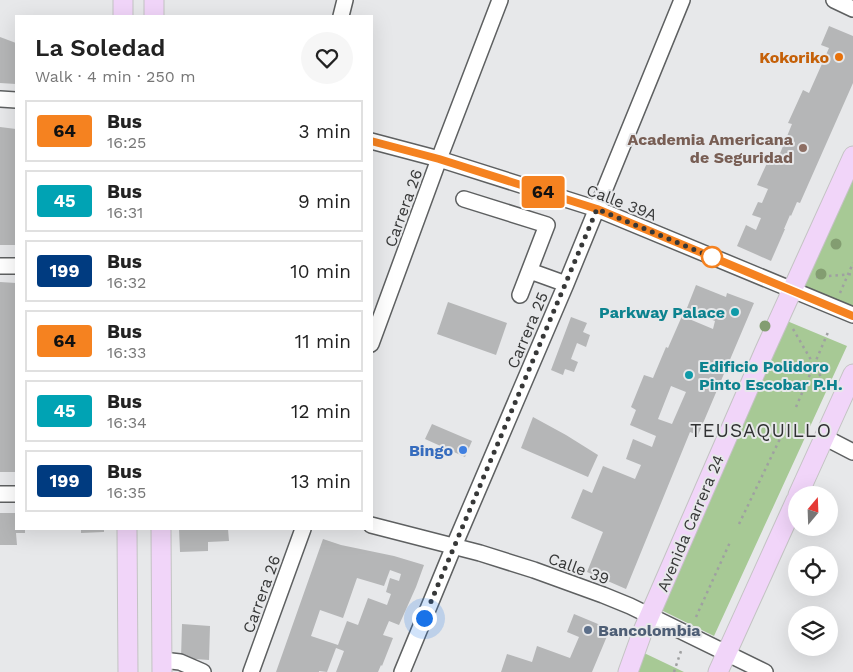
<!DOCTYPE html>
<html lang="en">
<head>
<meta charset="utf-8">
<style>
	body { margin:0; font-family:"Work Sans",sans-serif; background:#f6f6f6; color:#222; height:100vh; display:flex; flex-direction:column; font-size:19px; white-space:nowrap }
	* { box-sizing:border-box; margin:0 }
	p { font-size:16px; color:#767676 }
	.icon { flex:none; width:28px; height:28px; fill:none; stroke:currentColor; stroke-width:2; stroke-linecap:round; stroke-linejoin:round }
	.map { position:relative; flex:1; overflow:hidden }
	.details { position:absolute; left:15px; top:15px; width:358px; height:515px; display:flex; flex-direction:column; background:#fff; border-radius:0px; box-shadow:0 5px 20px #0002 }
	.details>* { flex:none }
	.badge { padding:0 10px; border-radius:4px; font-size:18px; line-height:32px }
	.needle { width:32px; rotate:19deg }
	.fabs { position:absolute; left:788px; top:486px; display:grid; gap:10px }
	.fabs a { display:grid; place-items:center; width:50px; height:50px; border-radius:50%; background:#fff; box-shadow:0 5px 20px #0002; font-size:25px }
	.you { position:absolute; width:25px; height:25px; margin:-12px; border:4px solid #fff; border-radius:50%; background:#1a73e8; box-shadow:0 0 0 8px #1a73e833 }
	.map>.badge { position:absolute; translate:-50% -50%; box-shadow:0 0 0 2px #fff }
	.round { display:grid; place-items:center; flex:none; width:52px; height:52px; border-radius:26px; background:#f6f6f6 }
	.overview { display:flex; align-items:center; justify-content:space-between; height:85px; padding:0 20px }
	h1 { font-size:24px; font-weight:600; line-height:38px }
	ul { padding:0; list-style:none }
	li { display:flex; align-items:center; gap:15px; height:62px; margin:0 10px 8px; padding:0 10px; border:2px solid #e0e0e0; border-radius:0px }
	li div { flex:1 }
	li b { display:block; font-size:19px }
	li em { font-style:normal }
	li .badge { min-width:55px; font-weight:700; text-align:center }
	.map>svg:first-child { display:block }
	.green { fill:#a7c995 }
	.building { fill:#b5b6b7; fill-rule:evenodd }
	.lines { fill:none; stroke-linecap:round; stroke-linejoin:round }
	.minor-casing { stroke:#5e6061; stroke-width:18 }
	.major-casing { stroke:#c3c3c3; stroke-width:21 }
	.path { stroke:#9fa0a1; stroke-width:2.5; stroke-dasharray:2.5 4; stroke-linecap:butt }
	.minor { stroke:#fff; stroke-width:15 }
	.major { stroke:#f1d5f9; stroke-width:19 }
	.tree { fill:#839d71 }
	.line-casing { stroke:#fff; stroke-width:11 }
	.line { stroke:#f58220; stroke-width:8 }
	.walk { stroke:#373838; stroke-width:5; stroke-dasharray:0 9 }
	.food-dot { fill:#e8710a; stroke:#e7e8ea; stroke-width:2 }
	.education-dot { fill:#8d6e63; stroke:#e7e8ea; stroke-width:2 }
	.stop-dot { fill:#fff; stroke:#f58220; stroke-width:2.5 }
	.culture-dot { fill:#0f9aa8; stroke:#e7e8ea; stroke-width:2 }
	.shop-dot { fill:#3f7fe0; stroke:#e7e8ea; stroke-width:2 }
	.service-dot { fill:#5c6f8a; stroke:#e7e8ea; stroke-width:2 }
	.labels { text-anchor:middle; stroke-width:4; stroke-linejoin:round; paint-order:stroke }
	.food-label { font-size:16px; font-weight:bold; fill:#c56008; stroke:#e7e8ea; text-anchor:end }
	.education-label { font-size:16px; font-weight:bold; fill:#785e54; stroke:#e7e8ea; text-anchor:end }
	.street-label { font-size:16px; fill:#373838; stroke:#e7e8ea }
	.culture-label { font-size:16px; font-weight:bold; fill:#0d838f; stroke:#e7e8ea; text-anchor:end }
	.shop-label { font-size:16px; font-weight:bold; fill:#366cbe; stroke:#e7e8ea; text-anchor:end }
	.service-label { font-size:16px; font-weight:bold; fill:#4e5e75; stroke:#e7e8ea; text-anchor:start }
	.quarter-label { font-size:19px; letter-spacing:1px; fill:#303132; stroke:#e7e8ea }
</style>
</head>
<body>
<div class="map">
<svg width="853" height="672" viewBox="0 0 853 672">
	<rect width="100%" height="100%" fill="#e7e8ea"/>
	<path class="green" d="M853,175v134l-51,-21z
		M787,321l60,25 -133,290 -55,-27z
		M642,652l42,20h-48z"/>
	<path class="building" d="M829,26l24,10v47l-53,120 -3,-1 -6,14 -1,-1 -6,14h1l-14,32 -34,-15 9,-21 10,5 5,-12 -9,-3 6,-13 4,1 6,-14 -11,-4 15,-33 7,4 13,-32 -4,-1 15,-33 6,3 20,-45 -8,-3z
		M0,37l16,6v41l-16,-1z
		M0,127l16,2v116h-16z
		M0,282l16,1v189h-16z
		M696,285l30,12 1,-4 27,10 -56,132 -8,-3 -64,157 -39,-17 16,-40 -32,-14 12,-29 9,4 11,-27 32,13 6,-14 -15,-6 7,-20 19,8 4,-11 -26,-11 6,-15 -5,-3 13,-32 9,3 13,-31 2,1 14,-32 31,13 2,-8 -19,-8 -1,4 -10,-4zM671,386l15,6 -14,32 -14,-5z
		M448,302l59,21 -11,32 -59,-21z
		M571,317l16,6 -4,9 7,3 -4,12 -9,-4 -6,16 7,3 -4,10 -9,-3 -2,6 -12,-5z
		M533,417l33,18 32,20 -10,22 -67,-29z
		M432,424l40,17 -7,16 -40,-18z
		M0,513h16v16h9v4h-9l1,12h-17z
		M81,529h23v3l-23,1z
		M179,529h49l1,12 -21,1v9l-28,1z
		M323,539l18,6 53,11 30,9 -8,22 -17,38 -10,-4 -6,14 10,3 -11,28 -1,-1 -3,7h-42l8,-21 -8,-3 -9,24 -8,-1v1h-43zM390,570l11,4 -2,7 -9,-3 -4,14 5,2 -4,11 -19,-7 -10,27 -11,-4 -9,24 -27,-9 9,-26 23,8 14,-40 27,8z
		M574,614l36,15 -18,43h-91l6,-18 25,8 5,-16 33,12 9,-21 -12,-5z
		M182,624l28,2 -1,34 -28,-2z"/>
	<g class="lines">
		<g class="minor-casing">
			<path id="minor" d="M834,0l19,9
				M341,16l4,-16
				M0,99l16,1
				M371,141l68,18 158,50 256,106
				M464,199l83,26 -27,70
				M0,266h16
				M530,271l36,13
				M371,344l68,-185 61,-159
				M824,437l29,15
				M0,494h16
				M371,525l109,28 54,17 69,25 27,11 135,66
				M162,660l18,2 23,10
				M251,672l52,-143
				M402,672l52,-126 112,-262 116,-284"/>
		</g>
		<g class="major-casing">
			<path id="major" d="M123,0v16
				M154,0v16
				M798,495l55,-121
				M127,529l1,143
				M161,529l1,143
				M628,672l14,-39 123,-283 88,-194
				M718,672l78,-172"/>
		</g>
		<path class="path" d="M816,277l37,-3
			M840,293l13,-30
			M793,329l35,60
			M796,407l33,-77
			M739,524l50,-104
			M696,617l35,-77
			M674,672l7,-21"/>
		<use href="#minor" class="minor"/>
		<use href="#major" class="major"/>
	</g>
	<g class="tree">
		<circle cx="836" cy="244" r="5.5"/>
		<circle cx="821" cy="274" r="5.5"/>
		<circle cx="765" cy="326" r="5.5"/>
	</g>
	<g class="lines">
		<g class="line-casing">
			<path id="line" d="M371,141l68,18 158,50 256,107"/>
		</g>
		<use href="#line" class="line"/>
		<path class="walk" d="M424,618l173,-409 115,48"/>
	</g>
	<circle class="food-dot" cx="839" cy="57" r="5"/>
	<circle class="education-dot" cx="803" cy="148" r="5"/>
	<circle class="stop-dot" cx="712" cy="257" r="10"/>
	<g class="culture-dot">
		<circle cx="735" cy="312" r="5"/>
		<circle cx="689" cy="375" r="5"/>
	</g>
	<circle class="shop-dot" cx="463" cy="450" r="5"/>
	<circle class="service-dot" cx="588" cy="630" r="5"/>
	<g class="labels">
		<g class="food-label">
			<text x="829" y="63">Kokoriko</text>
		</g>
		<g class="education-label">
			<text x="793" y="145">Academia Americana<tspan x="793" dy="18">de Seguridad</tspan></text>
		</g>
		<g class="street-label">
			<text transform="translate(622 202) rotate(21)" y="6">Calle 39A</text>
			<text transform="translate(403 208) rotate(-70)" y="6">Carrera 26</text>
			<text transform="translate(527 330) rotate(-67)" y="6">Carrera 25</text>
			<text transform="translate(690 523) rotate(-67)" y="6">Avenida Carrera 24</text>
			<text transform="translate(579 568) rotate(20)" y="6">Calle 39</text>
			<text transform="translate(261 594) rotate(-70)" y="6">Carrera 26</text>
		</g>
		<g class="culture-label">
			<text x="725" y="318">Parkway Palace</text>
			<text x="699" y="372" text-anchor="start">Edificio Polidoro<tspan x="699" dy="18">Pinto Escobar P.H.</tspan></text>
		</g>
		<g class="shop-label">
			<text x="453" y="456">Bingo</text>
		</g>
		<g class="service-label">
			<text x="598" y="636">Bancolombia</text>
		</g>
		<g class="quarter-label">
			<text x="761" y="437">TEUSAQUILLO</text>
		</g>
	</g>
</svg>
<div class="fabs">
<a><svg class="needle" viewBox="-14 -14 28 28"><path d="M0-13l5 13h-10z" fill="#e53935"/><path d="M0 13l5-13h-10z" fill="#767676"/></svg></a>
<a><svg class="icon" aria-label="locate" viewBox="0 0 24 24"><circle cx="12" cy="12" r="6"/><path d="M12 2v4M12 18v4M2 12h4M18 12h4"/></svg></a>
<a><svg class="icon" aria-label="layers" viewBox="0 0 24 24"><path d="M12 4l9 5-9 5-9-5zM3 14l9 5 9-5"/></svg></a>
</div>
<div class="you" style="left:424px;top:618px"></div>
<b class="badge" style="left:543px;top:192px;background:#f58220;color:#111">64</b>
<section class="details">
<div class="overview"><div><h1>La Soledad</h1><p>Walk · 4 min · 250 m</p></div><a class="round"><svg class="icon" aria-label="heart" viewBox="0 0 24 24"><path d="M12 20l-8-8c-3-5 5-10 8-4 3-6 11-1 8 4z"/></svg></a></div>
<ul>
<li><span class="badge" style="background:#f58220;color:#111">64</span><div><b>Bus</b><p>16:25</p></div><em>3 min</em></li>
<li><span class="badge" style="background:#00a3b4;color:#fff">45</span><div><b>Bus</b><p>16:31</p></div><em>9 min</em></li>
<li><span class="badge" style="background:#003b80;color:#fff">199</span><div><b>Bus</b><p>16:32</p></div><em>10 min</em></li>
<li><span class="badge" style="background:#f58220;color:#111">64</span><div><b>Bus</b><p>16:33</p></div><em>11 min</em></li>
<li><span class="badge" style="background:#00a3b4;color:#fff">45</span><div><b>Bus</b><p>16:34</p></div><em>12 min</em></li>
<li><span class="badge" style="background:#003b80;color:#fff">199</span><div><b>Bus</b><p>16:35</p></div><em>13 min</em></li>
</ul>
</section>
</div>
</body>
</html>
